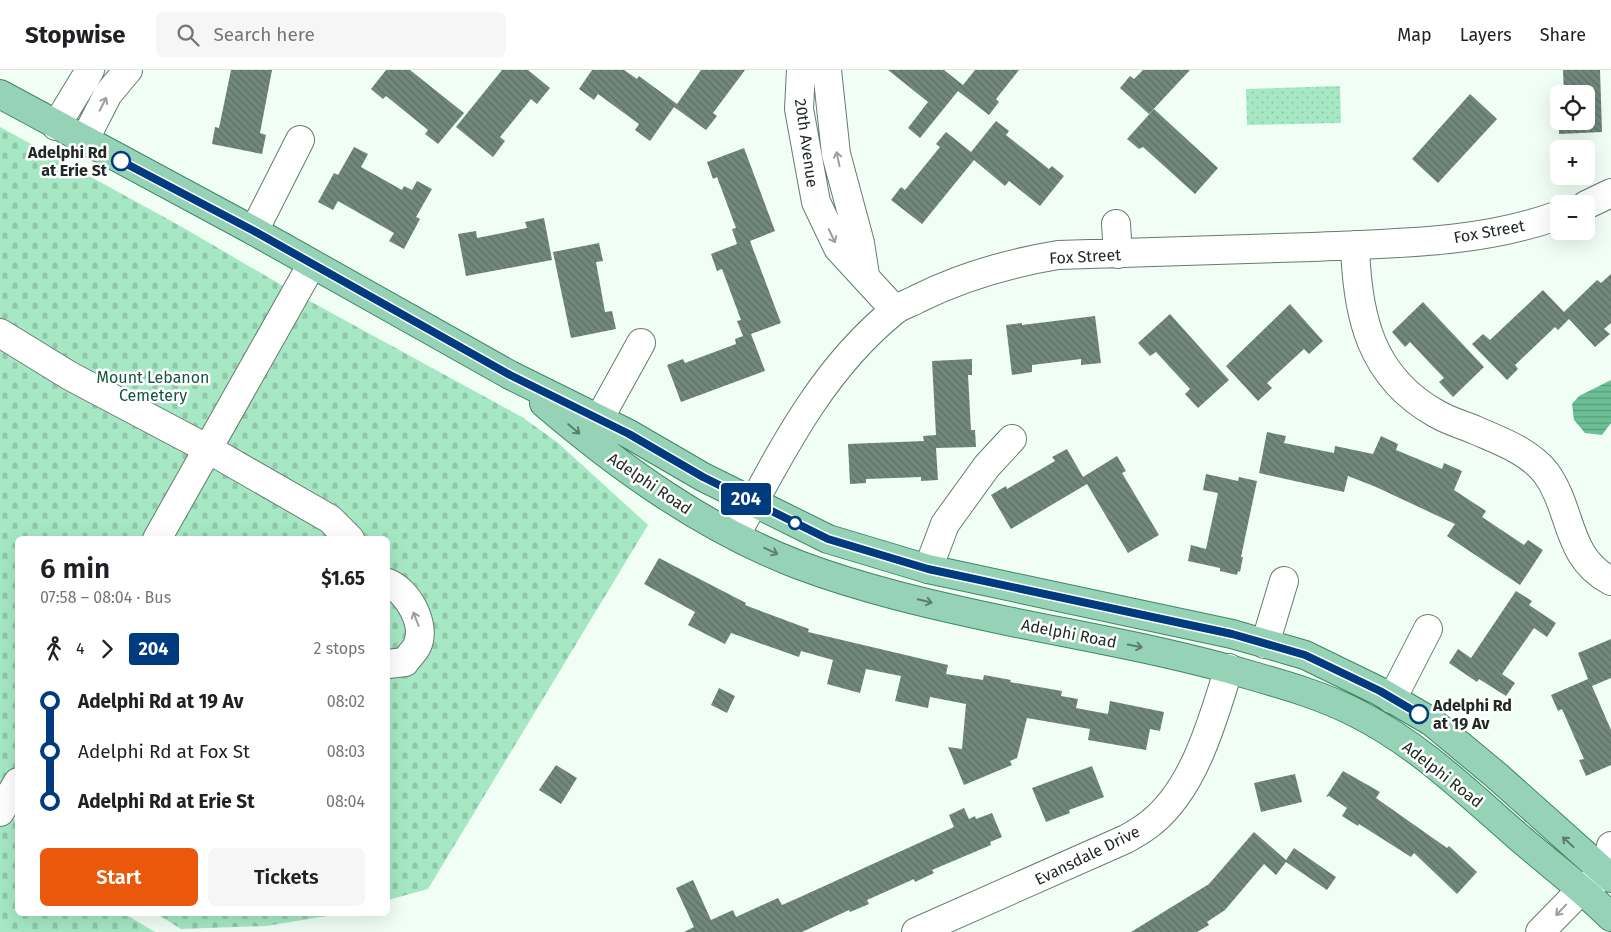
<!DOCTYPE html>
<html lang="en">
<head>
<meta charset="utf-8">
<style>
	body { margin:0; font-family:"Fira Sans",sans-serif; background:#f6f6f6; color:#202124; height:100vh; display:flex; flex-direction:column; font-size:19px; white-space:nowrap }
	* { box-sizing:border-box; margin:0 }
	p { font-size:16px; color:#757577 }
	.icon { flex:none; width:28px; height:28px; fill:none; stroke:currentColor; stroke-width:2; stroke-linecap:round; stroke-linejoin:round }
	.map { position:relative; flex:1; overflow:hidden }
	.panel { position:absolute; left:15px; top:466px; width:375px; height:380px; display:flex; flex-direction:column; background:#fff; border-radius:8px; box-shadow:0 5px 20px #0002 }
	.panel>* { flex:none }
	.badge { padding:0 10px; border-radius:4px; font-size:18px; line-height:32px }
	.fabs { position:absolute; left:1550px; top:15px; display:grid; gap:10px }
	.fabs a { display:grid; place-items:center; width:45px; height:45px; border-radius:8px; background:#fff; box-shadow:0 5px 20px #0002; font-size:25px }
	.map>.badge { position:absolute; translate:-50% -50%; box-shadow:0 0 0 2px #fff }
	.legs { display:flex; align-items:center; gap:8px; height:55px; padding:0 25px; font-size:16px }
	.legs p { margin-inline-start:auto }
	.head { display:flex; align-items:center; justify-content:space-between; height:85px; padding:0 25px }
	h1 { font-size:28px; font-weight:600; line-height:38px }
	.primary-button { display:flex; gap:10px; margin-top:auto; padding:10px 25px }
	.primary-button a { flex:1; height:58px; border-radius:8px; background:#ea580c; color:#fff; font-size:20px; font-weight:600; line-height:58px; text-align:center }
	.primary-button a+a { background:#f6f6f6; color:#202124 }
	ul { padding:0 25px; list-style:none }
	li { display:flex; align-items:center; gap:18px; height:50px; font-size:19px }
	li i { display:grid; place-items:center; width:8px; height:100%; margin:0 6px; background:currentColor }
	li i::after { content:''; width:12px; height:12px; margin:-6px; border:4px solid; border-radius:50%; background:#fff }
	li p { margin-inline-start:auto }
	li:first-child i { background:linear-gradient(#0000 50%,currentColor 0) }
	li:last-child i { background:linear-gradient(currentColor 50%,#0000 0) }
	header { display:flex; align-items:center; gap:30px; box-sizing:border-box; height:70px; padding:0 25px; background:#fff; border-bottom:1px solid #e0e0e0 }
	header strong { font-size:24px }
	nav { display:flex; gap:28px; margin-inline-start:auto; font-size:18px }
	.search { width:350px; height:45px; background:#f6f6f6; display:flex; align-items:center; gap:12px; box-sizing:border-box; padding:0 18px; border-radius:8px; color:#757577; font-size:19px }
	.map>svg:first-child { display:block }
	.cemetery { fill:url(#cemetery-stones) }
	.park { fill:url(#park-dots) }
	.water { fill:url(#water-rules) }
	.building { fill:url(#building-back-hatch) }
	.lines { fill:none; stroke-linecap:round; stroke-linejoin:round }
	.minor-casing { stroke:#667b6f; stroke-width:30 }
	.major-casing { stroke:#408564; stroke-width:30 }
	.minor { stroke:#fff; stroke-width:28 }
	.major { stroke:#96d3b6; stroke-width:28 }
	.oneway { stroke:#9b9f9d }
	.oneway2 { stroke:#5c7e6e }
	.line-1-casing { stroke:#fff; stroke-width:11 }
	.line-1 { stroke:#003b80; stroke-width:8 }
	.stop-1-dot { fill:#fff; stroke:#003b80; stroke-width:2.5 }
	.labels { text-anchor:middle; stroke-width:5; stroke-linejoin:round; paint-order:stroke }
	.street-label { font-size:16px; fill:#212a25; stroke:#fff }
	.stop-label { font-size:16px; font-weight:bold; fill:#212a25; stroke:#fff; text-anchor:end }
	.park-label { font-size:16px; fill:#15553a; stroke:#fff }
</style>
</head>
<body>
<header>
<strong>Stopwise</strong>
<div class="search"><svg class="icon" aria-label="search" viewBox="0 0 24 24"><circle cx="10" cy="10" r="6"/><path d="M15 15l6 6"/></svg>Search here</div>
<nav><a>Map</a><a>Layers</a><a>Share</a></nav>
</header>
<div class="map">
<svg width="1611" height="862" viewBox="0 0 1611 862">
	<defs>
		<pattern id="cemetery-stones" width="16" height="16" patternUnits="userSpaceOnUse" patternTransform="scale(1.25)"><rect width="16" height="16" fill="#a6e8c4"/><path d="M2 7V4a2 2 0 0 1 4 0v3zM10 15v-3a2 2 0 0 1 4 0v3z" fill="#8fc7a8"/></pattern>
		<pattern id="park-dots" width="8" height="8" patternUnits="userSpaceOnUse" patternTransform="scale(1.25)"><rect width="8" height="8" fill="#a6e8c4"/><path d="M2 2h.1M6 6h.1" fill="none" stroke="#8fc7a8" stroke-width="1.8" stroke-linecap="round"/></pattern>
		<pattern id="water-rules" width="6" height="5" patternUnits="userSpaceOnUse" patternTransform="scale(1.25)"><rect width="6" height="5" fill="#6cbf95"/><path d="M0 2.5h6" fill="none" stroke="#589b79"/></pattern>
		<pattern id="building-back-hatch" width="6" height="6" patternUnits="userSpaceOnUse" patternTransform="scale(1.25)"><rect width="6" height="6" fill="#72887c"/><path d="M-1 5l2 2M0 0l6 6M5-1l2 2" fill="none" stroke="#5d6f65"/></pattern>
	</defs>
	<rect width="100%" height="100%" fill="#f0fef6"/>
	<path class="cemetery" d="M0,57l182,100 113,66 227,124 35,25 91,83 -220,364 -40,11v-361h-370l-1,270 -17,-18z
		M0,736l17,16 1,92h107l30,18h-155z
		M157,844h182l-73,12 -85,3z"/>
	<path class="park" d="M1340,16l1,37 -94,2 -1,-36z"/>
	<path class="water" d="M1611,310v43l-9,12 -17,-2 -11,-13 -2,-16 7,-8z"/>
	<path class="building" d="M231,0h41l-12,63 6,2 -4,19 -50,-10 3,-17 4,1z
		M386,0h24l54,43 -26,31 -13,-10 3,-4 -42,-34 -3,3 -12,-10z
		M502,0h26l22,18 -13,16 -6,-5 -31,38 5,4 -12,16 -37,-30z
		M592,0h32l13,9 2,-3 38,28 24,-34h44l-32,43 4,3 -11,14 -32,-23 -24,34 -15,-11 4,-6 -41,-30 -4,6 -15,-11z
		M888,0h56l19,15 12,-15h44l-23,29 3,3 -10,13 -31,-24 -38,47 -12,-10 20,-26z
		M1143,0h47l-41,44 -29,-26 10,-12 4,3z
		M1563,0h37l2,62 -43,2v-13h27v-27h-22z
		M1470,24l27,25 -59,64 -26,-24z
		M1154,39l64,59 -23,26 -52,-47 -4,2 -12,-10z
		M996,51l13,10 -3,4 43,34 3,-3 12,10 -24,30 -31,-25 -4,5 -31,-26 -52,64 -31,-24 10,-13 4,3 35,-43 -4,-3 10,-12 25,20z
		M354,77l14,7 -7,13 41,23 2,-4 8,4 5,-9 15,8 -16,28 4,2 -16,30 -15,-8 5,-8 -56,-32 -5,9 -15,-8 16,-29 4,2z
		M744,78l31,83 -25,10 31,82 -30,11 14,37 -84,31 -14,-37 16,-6 2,4 51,-19 -1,-5 8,-3 -6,-15 4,-1 -19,-51 -5,2 -6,-17 26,-10 -5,-15 4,-1 -19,-51 -4,2 -6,-17z
		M544,148l8,42 -86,16 -8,-42 18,-3 1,7 50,-10 -2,-6z
		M599,173l4,18 -7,1 9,50 7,-1 4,18 -45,9 -18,-86z
		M1611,204v49l-7,6 6,5 -15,13 -26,-28 -11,11 -3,-3 -40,38 3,4 -11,11 -35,-36 11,-10 7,6 53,-50 21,22 33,-32 4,3z
		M1423,232l61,65 -31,30 -14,-15 5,-4 -34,-36 -5,5 -13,-15z
		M1290,234l33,37 -14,13 -5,-5 -37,34 5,5 -14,13 -32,-35z
		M1170,244l59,66 -31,28 -13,-14 5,-5 -34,-37 -6,4 -12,-13z
		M1095,246l6,47 -20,2v-6l-49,6v7l-20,3 -6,-50 16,-2v2z
		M972,289v16h-4l3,55h4l1,17 -40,1 2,32 -17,1v-4l-55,2v4l-16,1 -2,-40 76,-3 -1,-5 13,-1 -4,-74z
		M1267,362l19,4 -2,7 50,10 1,-7 38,8 8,-18 17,8 -2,6 46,19 2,-6 18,8 -8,19 32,21 -4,6 42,28 4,-5 15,10 -23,35 -73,-49 8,-12 -79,-37 -28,-11 -4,16 -85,-19z
		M1067,379l16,28 34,-21 9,15 -4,2 37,62 -31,18 -41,-69 -76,45 -20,-34 15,-9 1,3 48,-28 -3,-4z
		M1206,404l32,7 1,-4 18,4 -16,76h2l-3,15 -2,-1 -1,4 -17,-4v-3l-32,-7 3,-16 15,4 12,-56 -15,-3z
		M659,488l87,45 -1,2 64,24 -1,3 140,33 -2,9 37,6 1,-5 27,5 -1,2 52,9 -1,5 17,3 -2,9 32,6 2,-13 54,11 -4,19 -10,-2 -4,21 -58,-10 2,-11 -63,-11 -10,40 -7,3 2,4 -48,20 -16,-38 14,2 4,-45 -36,-7 -2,11 -33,-7 6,-25 -35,-7 -6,24 -33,-9 6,-24 -32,-9 -2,6 -68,-24 -6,11 -37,-19 7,-13 -51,-28z
		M1516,521l16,10 -3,4 27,18 -9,14 -13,-9 -32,46 13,9 -9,13 -27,-17 -2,3 -28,-19 9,-14 13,9z
		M1611,569v39l-19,8 19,44v35l-25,11 -7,-16 5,-1 -22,-50 -4,2 -7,-16 37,-16 -10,-26z
		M719,618l16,8 -8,17 -16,-8z
		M556,695l21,13 -16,26 -22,-14z
		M1092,696l12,31 -35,13 1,3 -24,9 -14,-34z
		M1343,701l37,21 -4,6 71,50 2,-2 28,26 -20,22 -43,-41 -3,4 -52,-33 -1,2 -16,-10 5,-8 -18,-12 -3,1z
		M1295,704l7,28 -41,10 -7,-29z
		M964,738l5,11 6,-3 1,3 16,-6 10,24 -12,5 1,3 -59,25 2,3 -19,9 -1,-3 -47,21 2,4 -19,8 -1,-2 -47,22h-118l10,-5 -18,-39 17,-8 18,40 22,-10 3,7 42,-19 4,7 16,-7 156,-71 -5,-12z
		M1254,762l32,28 8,-12 42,29 -9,13 -41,-28 -10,13 -12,-11 -39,46 -18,12 2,3 -12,7h-66l78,-48z"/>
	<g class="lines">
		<g class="minor-casing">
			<path id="minor" d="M801,0l-2,39 17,93 22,46 57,62
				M827,0l9,84 24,89 5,32
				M56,56l34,-56
				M84,71l24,-47 20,-24
				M1586,135l25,-12
				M1116,154l2,30
				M254,161l46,-91
				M1355,175c2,70 15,132 82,169 12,7 26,11 38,16 25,11 54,21 71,43 27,37 19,84 65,108
				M0,263l70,43 138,73 122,70 20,20
				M599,349l42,-76
				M736,465c44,-81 84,-164 158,-224 6,-5 16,-8 23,-12 44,-22 93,-36 141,-44 84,-2 169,-5 254,-8 82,-4 168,-3 247,-32
				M157,469l155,-275
				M928,499l17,-45 42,-58 25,-27
				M388,513c20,8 39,42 29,63 -3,6 -9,11 -12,16l-17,2
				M1265,574l19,-63
				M1392,629l36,-70
				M0,742l18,-30
				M1605,804l6,-28
				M916,862l210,-93c9,-5 18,-10 26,-17 43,-35 61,-103 77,-154
				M1540,862l42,-43 29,-18"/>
		</g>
		<g class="major-casing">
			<path id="major" d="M0,24l254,137 256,144 119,59 74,43 125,62 100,30 304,65 73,21 74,36 53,31 65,54 114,102
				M544,333c76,65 161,126 255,162 64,24 133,40 199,54 86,18 172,32 255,57 35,10 70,20 103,37 60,30 109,77 159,121 32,28 66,53 96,83"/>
		</g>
		<use href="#minor" class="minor"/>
		<use href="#major" class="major"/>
	</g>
	<defs><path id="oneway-shaft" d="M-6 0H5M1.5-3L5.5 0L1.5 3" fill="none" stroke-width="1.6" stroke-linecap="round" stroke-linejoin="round" transform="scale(1.25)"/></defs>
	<g class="oneway">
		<use href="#oneway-shaft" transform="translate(103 34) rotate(-63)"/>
		<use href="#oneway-shaft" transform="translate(838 89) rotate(-102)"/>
		<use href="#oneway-shaft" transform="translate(832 166) rotate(65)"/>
		<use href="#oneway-shaft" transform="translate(416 549) rotate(-111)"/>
		<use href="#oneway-shaft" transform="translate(1561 840) rotate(134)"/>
	</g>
	<g class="oneway2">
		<use href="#oneway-shaft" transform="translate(574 359) rotate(40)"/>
		<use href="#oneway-shaft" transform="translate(771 481) rotate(25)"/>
		<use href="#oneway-shaft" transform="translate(925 531) rotate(14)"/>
		<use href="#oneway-shaft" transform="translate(1135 576) rotate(11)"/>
		<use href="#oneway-shaft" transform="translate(1568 772) rotate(-138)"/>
	</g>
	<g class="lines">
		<g class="line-1-casing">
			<path id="line-1" d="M121,91l133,70 256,144 119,59 74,43 125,62 100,30 304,65 73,21 75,36 39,23"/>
		</g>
		<use href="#line-1" class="line-1"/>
	</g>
	<g class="stop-1-dot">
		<circle cx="121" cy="91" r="9"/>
		<circle cx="795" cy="453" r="6"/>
		<circle cx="1419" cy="644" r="9"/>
	</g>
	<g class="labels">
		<g class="street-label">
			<text transform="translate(807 73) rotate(82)" y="6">20th Avenue</text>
			<text transform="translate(1489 161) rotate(-10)" y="6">Fox Street</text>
			<text transform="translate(1085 186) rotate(-3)" y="6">Fox Street</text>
			<text transform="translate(650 413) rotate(34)" y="6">Adelphi Road</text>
			<text transform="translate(1069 563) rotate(11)" y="6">Adelphi Road</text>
			<text transform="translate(1443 704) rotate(38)" y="6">Adelphi Road</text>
			<text transform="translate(1087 785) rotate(-26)" y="6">Evansdale Drive</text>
		</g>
		<g class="stop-label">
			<text x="107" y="88">Adelphi Rd<tspan x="107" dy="18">at Erie St</tspan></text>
			<text x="1433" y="641" text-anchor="start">Adelphi Rd<tspan x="1433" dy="18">at 19 Av</tspan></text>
		</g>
		<g class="park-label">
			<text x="153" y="313">Mount Lebanon<tspan x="153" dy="18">Cemetery</tspan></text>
		</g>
	</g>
</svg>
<div class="fabs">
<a><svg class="icon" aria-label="locate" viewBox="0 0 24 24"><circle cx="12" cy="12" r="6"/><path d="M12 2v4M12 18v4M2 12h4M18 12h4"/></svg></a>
<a>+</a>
<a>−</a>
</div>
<b class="badge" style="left:746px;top:429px;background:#003b80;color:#fff">204</b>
<section class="panel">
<div class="head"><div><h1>6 min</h1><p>07:58 – 08:04 · Bus</p></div><b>$1.65</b></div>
<div class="legs"><svg class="icon" aria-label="walk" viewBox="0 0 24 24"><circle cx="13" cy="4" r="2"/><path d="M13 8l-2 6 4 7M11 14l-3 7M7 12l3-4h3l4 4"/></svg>4<svg class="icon" aria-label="forward" viewBox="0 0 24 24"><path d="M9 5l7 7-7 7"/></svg><b class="badge" style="background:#003b80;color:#fff">204</b><p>2 stops</p></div>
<ul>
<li><i style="color:#003b80"></i><b>Adelphi Rd at 19 Av</b><p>08:02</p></li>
<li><i style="color:#003b80"></i><span>Adelphi Rd at Fox St</span><p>08:03</p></li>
<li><i style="color:#003b80"></i><b>Adelphi Rd at Erie St</b><p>08:04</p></li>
</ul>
<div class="primary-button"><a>Start</a><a>Tickets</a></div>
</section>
</div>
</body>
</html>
